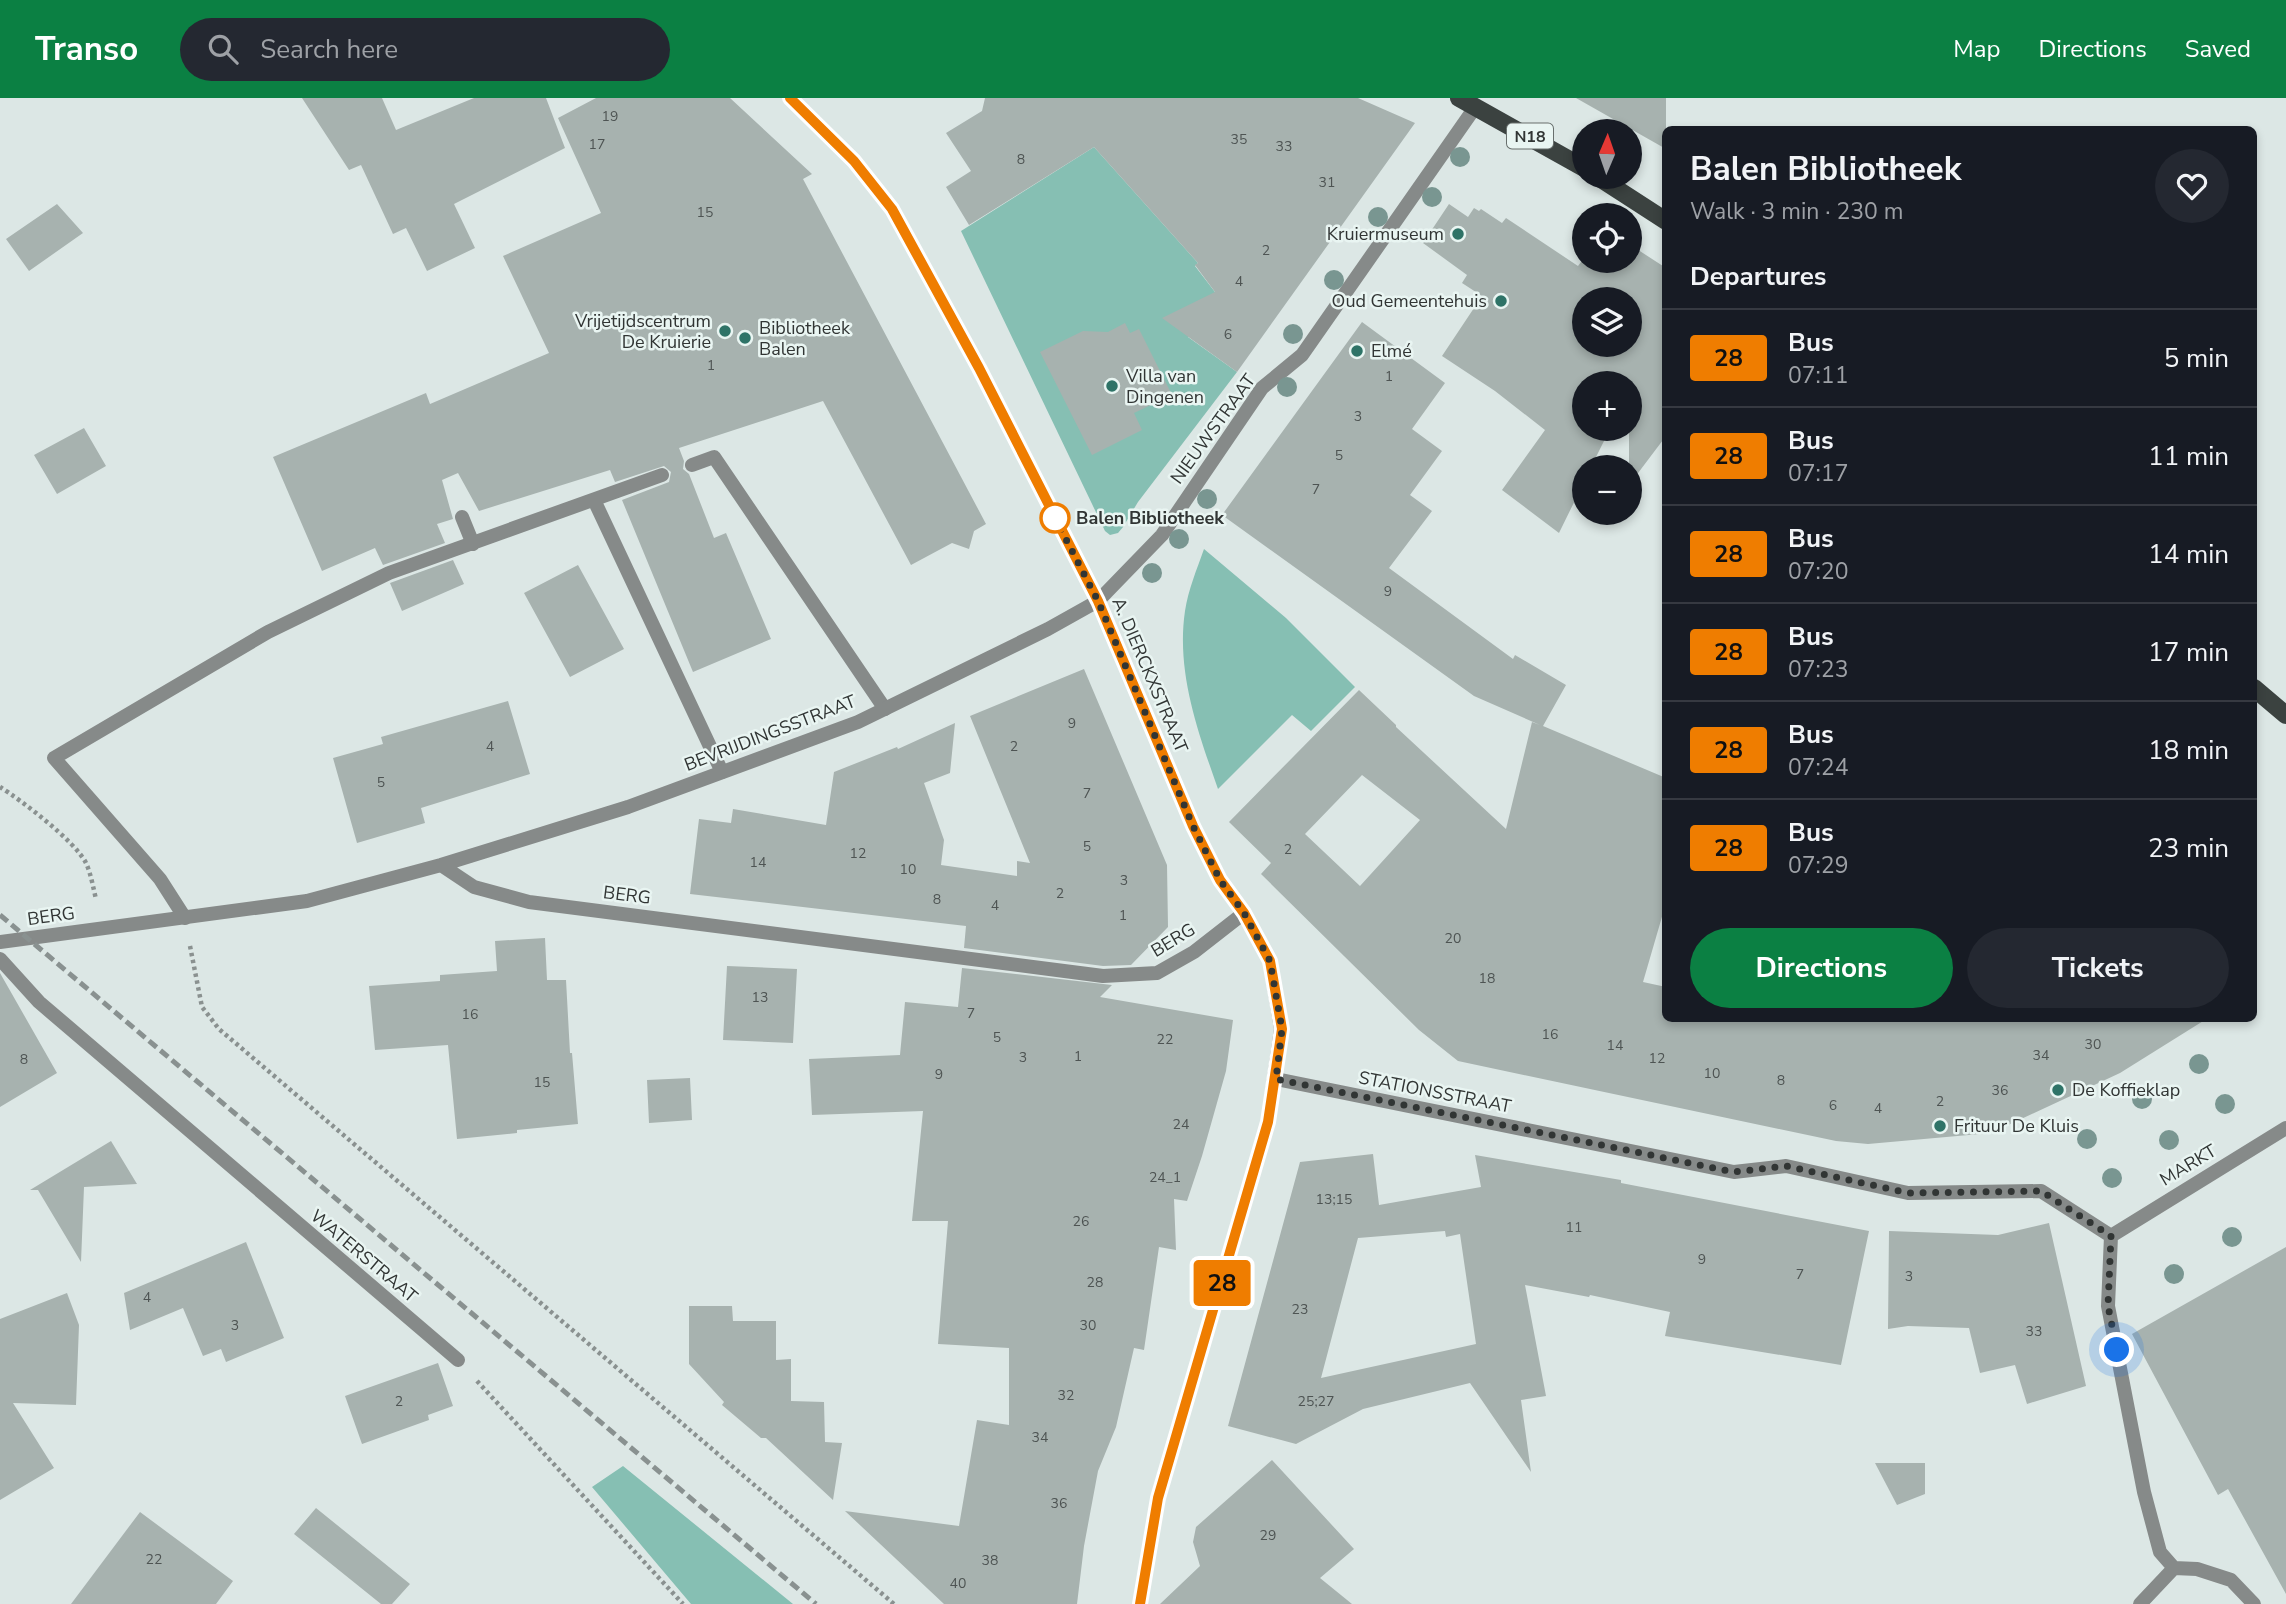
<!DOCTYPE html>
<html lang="en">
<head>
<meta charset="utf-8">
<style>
	body { margin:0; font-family:"Nunito Sans",sans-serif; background:#242831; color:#f1f3f6; height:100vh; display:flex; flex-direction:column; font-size:26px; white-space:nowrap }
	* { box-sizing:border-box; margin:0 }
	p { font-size:23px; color:#9ea1a6 }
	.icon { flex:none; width:38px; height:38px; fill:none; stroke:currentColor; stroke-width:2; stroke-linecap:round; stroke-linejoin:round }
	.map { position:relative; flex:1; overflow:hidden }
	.sheet { position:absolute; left:1662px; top:28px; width:595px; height:896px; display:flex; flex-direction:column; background:#171b24; border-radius:10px; box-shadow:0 4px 10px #0003 }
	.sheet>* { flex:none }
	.badge { padding:0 14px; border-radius:5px; font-size:24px; line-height:46px }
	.needle { width:46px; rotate:2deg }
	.buttons { position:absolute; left:1572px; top:21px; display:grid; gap:14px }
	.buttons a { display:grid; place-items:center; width:70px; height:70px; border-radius:50%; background:#171b24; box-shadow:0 4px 10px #0003; font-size:35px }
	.you { position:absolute; width:35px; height:35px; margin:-18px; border:5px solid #fff; border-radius:50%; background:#1a73e8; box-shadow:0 0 0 10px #1a73e833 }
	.map>.badge { position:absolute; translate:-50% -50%; box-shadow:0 0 0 4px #fff }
	h2 { padding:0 28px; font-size:26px; line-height:63px }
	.round { display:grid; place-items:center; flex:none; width:74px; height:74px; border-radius:37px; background:#242831 }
	.head { display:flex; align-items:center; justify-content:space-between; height:119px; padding:0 28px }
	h1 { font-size:33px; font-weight:700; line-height:52px }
	.cta { display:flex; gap:14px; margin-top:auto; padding:14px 28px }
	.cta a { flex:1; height:80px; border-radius:42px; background:#0b8043; color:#fff; font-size:28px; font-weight:700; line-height:80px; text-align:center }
	.cta a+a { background:#242831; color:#f1f3f6 }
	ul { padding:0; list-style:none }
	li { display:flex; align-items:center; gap:21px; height:98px; padding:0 28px; border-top:2px solid #363941 }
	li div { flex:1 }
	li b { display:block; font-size:26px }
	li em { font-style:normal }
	li .badge { min-width:77px; font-weight:700; text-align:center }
	header { display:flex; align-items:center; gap:42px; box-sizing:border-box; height:98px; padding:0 35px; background:#0b8043; color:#fff }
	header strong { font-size:33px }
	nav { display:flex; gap:38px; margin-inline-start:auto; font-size:24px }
	.search { width:490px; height:63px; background:#242831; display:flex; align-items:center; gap:18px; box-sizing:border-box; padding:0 24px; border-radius:38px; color:#9ea1a6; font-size:26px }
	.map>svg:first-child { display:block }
	.green { fill:#86bfb3 }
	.building { fill:#a7b2af; fill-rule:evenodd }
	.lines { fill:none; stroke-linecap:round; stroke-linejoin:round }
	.path { stroke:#8a9190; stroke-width:4.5; stroke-dasharray:3.5 3.5; stroke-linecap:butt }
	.lane { stroke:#868a89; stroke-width:14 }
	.street { stroke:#868a89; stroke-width:14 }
	.secondary { stroke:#59605e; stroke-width:14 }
	.primary { stroke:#3b4240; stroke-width:18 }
	.rail { stroke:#899190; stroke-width:5; stroke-dasharray:10 5; stroke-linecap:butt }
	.tree { fill:#799691 }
	.line-casing { stroke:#fff; stroke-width:16 }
	.line { stroke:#ef7d00; stroke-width:10 }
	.walk { stroke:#313534; stroke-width:7; stroke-dasharray:0 12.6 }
	.poi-dot { fill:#2e7367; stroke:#e9f5f2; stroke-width:2.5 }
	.stop-dot { fill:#fff; stroke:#ef7d00; stroke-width:3.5 }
	.labels { text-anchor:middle; stroke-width:5; stroke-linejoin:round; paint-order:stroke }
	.number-label { font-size:14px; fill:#4e5453 }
	.shield { fill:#e9f5f2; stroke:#686f6d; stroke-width:2 }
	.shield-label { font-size:16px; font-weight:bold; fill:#313534 }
	.poi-label { font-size:18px; fill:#313534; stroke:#e9f5f2; text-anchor:start }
	.street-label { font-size:18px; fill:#313534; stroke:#e9f5f2 }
	.stop-label { font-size:18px; font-weight:bold; fill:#313534; stroke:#e9f5f2; text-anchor:start }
</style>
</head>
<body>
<header>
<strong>Transo</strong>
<div class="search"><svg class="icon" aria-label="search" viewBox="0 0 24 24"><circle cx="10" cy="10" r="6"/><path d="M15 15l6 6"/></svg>Search here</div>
<nav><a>Map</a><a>Directions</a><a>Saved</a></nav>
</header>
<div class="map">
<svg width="2286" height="1506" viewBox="0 0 2286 1506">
	<rect width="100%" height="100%" fill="#dce7e5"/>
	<path class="green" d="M1094,49l104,116 -3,3 23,30 -30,41 49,35 -99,130 -15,25 -5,6 -8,2 -5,-4 -144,-300z
		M1204,451l82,69 69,69 -44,44 -19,-16 -74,74c-20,-57 -42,-117 -33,-178 3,-21 12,-42 19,-62z
		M623,1368l170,138h-102l-99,-117z"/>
	<path class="building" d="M302,0h80l14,32 78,-32h72l19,50 -111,56 21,44 -48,23 -21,-43 -13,6 -32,-69 -12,5z
		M596,0h134l82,76 -9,5 183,345 -12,7 -5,18 -17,-6 -41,22 -88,-164 -144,47 5,13 -1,8 6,5 25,64 12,-5 45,106 -78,33 -71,-172 47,-18 2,-10 -7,-6 -49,16 -5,-12 -131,41 -21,-38 -16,7 11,39 -16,5 8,19 -62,22 -8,-17 -53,23 -49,-114 153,-64 4,11 119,-51 -46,-97 98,-43 -43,-95z
		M985,0h373l57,25 -178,249 -75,-54 53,-26 -20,-27 3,-2 -104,-116 -125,78 -23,-38 25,-16 -25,-38 36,-22z
		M1576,0h90v51z
		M57,106l26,29 -54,38 -23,-32z
		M1449,106l19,13 6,-9 5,3 2,-2 21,14 4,-5 72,48 6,-8v3h45v-17l37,24v168l-37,49v-102h-45v46h26l-19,38h-7v15l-25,51 -57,-43 43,-60 -50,-39 -53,-35 40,-60 -20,-13 5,-8 -44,-32zM1584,201h45v46h-45z
		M1362,224l83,61 -33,46 30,22 -32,44 22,16 -43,57 124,91 2,-4 51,30 -23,41 123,52v125l-23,79 23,5v31h542l-88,55 -129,60 -123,11 -32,-3 -378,-80 -39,-31 -158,-156 10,-11 -42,-41 130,-132 37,35v2l110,102 26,-107 8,3 -66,-29 -252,-181zM1362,677l58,45 -60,66 -55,-52z
		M1125,225l5,10 9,-4 33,66 -38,18 8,17 -50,25 -52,-103 43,-21 25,1z
		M84,330l22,38 -49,28 -23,-39z
		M453,462l11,24 -62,27 -12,-28z
		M578,467l46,84 -54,28 -46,-84z
		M1084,571l83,196 1,62 -37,38 -28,1 -139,-18 2,-22 -276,-32 9,-75 32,4 2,-14 93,16 8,-53 63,-25 1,2 57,-26 -5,50 -26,10 20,57 -3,25 76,11v-15l13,2 -60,-147z
		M508,603l22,73 -109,34 4,15 -68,20 -24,-85 50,-14 -2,-7z
		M545,840l2,42h19l4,73h2l6,71 -61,6v3l-60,6 -9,-94 -73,5 -6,-64 71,-5v-6l57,-4 -2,-30z
		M727,868l70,3 -4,74 -70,-3z
		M962,870l150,17 -12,12 133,23 -7,51 -24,85 -15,45 -13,-2 2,51 -17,-3 -15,103 -10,-2 -18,79 -18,44 -14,75 -7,58h-133l-99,-93 114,15 18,-106 32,5v-77l-71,-4 10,-123h-36l11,-110 -111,4 -3,-56 91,-4 5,-53 53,5z
		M0,875l57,100 -57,34z
		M690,980l2,42 -43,3 -2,-43z
		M111,1043l26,43 -53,3 -3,75 -43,-72h-8z
		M1373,1056l6,51 102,-18 -6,-32 146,25v3l248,48 -28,134 -176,-29 5,-24 -80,-17 -1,2 -64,-12 21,111 -25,4 10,72 -61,-89 -107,26 -67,35 -68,-18 72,-264zM1445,1133l1,6 14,-3 16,110 -155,34 37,-140z
		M2049,1125l37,163 -59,18 -12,-39 -35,8 -11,-45 -61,-2 -20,3 1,-98 109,4z
		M246,1144l38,96 -58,24 -5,-13 -18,7 -20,-48 -53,22 -6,-37z
		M2286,1149v347l-58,-105 -10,6 -86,-161z
		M67,1195l12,32 -3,80 -63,-2 41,65 -54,32v-181z
		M689,1208h43l1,15h43v39l15,-1v42l33,1 1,40 17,1 -9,57 -67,-62h-5l-39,-33 2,-3 -35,-38z
		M438,1265l15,43 -25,9 1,5 -67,24 -17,-48z
		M1272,1362l82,89 -34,29 32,26h-192l40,-38 -7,-24 3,-15z
		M1875,1365h50v31l-28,11z
		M316,1410l94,76 -18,20h-11l-87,-70z
		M140,1414l93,69 -17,23h-145z"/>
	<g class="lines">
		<path class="path" d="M0,689c21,13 75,54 86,76 5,11 7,24 10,36
			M190,848l12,61 17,22 675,575
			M477,1283l206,223"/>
		<path class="lane" d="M692,367l22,-8 171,252
			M594,402l128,272
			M462,419l11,27
			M185,820l-25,-39 -106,-121 214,-126 121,-59 273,-98"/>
		<path class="street" d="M441,767l33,22 55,15 574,74 54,-3 37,-21 50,-39
			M0,844l307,-41 134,-36 187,-58 230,-85 190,-93 50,-28 64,-66 100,-147 40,-33 174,-249
			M0,861l39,43 419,358
			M1276,981l458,93 52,-6 122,27 133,-2 70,45
			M2111,1138l-3,70 36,186 16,60 14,16 23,1 34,11 23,24
			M2111,1138l175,-108
			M2140,1506l34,-36"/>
		<path class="secondary" d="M790,0l64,63 38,48 87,159 119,233 95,225 27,54 24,33 26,48 11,68 -13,93 -110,376 -18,106"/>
		<path class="primary" d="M1459,0l125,70
			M1598,79l68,44
			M2254,590l32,27"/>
		<path class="rail" d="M0,817l816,689"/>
	</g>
	<g class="tree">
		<circle cx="1460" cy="59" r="10"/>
		<circle cx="1432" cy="99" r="10"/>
		<circle cx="1378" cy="119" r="10"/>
		<circle cx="1334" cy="182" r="10"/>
		<circle cx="1293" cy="236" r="10"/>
		<circle cx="1287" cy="289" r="10"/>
		<circle cx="1207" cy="401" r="10"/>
		<circle cx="1179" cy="441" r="10"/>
		<circle cx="1152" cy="475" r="10"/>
		<circle cx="2199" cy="966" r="10"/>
		<circle cx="2142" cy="1001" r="10"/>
		<circle cx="2225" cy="1006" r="10"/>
		<circle cx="2087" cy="1041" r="10"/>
		<circle cx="2169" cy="1042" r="10"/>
		<circle cx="2112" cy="1080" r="10"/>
		<circle cx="2232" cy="1139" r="10"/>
		<circle cx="2174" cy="1176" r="10"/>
	</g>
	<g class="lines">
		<g class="line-casing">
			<path id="line" d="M790,0l64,63 38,48 87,159 119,233 95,225 27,54 24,33 26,48 12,68 -14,93 -110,376 -18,106"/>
		</g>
		<use href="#line" class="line"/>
		<path class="walk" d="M1055,420l43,83 95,225 27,54 24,33 26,48 12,68 -6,50 458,93 52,-6 122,27 133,-2 70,45 -3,70 9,44"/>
	</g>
	<g class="poi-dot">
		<circle cx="1458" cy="136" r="7"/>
		<circle cx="1501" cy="203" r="7"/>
		<circle cx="725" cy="233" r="7"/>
		<circle cx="745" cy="240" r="7"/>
		<circle cx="1357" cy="253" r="7"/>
		<circle cx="1112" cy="288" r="7"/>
		<circle cx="2058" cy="992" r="7"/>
		<circle cx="1940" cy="1028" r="7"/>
	</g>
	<circle class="stop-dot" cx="1055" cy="420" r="14"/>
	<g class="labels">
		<g class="number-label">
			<text x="610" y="23">19</text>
			<text x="1239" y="46">35</text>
			<text x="597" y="51">17</text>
			<text x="1284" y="53">33</text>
			<text x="1021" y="66">8</text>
			<text x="1327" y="89">31</text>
			<text x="705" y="119">15</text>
			<text x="1266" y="157">2</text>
			<text x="1239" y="188">4</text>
			<text x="1228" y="241">6</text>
			<text x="711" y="272">1</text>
			<text x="1389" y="283">1</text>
			<text x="1358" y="323">3</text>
			<text x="1339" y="362">5</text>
			<text x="1316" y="396">7</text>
			<text x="1388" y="498">9</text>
			<text x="1072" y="630">9</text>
			<text x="490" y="653">4</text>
			<text x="1014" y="653">2</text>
			<text x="381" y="689">5</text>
			<text x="1087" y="700">7</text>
			<text x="1087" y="753">5</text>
			<text x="1288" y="756">2</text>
			<text x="858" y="760">12</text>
			<text x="758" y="769">14</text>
			<text x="908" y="776">10</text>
			<text x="1124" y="787">3</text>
			<text x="1060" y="800">2</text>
			<text x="937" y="806">8</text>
			<text x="995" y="812">4</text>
			<text x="1123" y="822">1</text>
			<text x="1453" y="845">20</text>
			<text x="1487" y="885">18</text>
			<text x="760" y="904">13</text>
			<text x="971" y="920">7</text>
			<text x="470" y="921">16</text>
			<text x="1550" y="941">16</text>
			<text x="997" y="944">5</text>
			<text x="1165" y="946">22</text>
			<text x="2093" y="951">30</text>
			<text x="1615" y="952">14</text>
			<text x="2041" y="962">34</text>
			<text x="1078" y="963">1</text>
			<text x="1023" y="964">3</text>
			<text x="1657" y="965">12</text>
			<text x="24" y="966">8</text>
			<text x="1712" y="980">10</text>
			<text x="939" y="981">9</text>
			<text x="1781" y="987">8</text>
			<text x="542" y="989">15</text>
			<text x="2000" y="997">36</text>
			<text x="1940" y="1008">2</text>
			<text x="1833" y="1012">6</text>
			<text x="1878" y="1015">4</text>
			<text x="1181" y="1031">24</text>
			<text x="1165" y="1084">24_1</text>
			<text x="1334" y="1106">13;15</text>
			<text x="1081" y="1128">26</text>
			<text x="1574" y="1134">11</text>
			<text x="1702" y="1166">9</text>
			<text x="1800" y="1181">7</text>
			<text x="1909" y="1183">3</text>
			<text x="1095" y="1189">28</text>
			<text x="147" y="1204">4</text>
			<text x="1300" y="1216">23</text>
			<text x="235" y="1232">3</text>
			<text x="1088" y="1232">30</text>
			<text x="2034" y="1238">33</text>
			<text x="1066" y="1302">32</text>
			<text x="399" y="1308">2</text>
			<text x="1316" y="1308">25;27</text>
			<text x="1040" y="1344">34</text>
			<text x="1059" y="1410">36</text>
			<text x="1268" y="1442">29</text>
			<text x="154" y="1466">22</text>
			<text x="990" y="1467">38</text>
			<text x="958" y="1490">40</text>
		</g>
		<rect class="shield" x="1507" y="25.5" width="46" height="25" rx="5"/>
		<g class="shield-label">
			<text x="1530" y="44">N18</text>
		</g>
		<g class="poi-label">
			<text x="1444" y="142" text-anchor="end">Kruiermuseum</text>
			<text x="1487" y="209" text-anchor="end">Oud Gemeentehuis</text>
			<text x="711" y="229" text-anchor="end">Vrijetijdscentrum<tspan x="711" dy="21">De Kruierie</tspan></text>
			<text x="759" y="236">Bibliotheek<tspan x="759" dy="21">Balen</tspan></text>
			<text x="1371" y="259">Elmé</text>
			<text x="1126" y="284">Villa van<tspan x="1126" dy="21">Dingenen</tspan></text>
			<text x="2072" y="998">De Koffieklap</text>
			<text x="1954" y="1034">Frituur De Kluis</text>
		</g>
		<g class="street-label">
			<text transform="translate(1213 331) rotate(-54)" y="6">NIEUWSTRAAT</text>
			<text transform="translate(1150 577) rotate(67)" y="6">A. DIERCKXSTRAAT</text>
			<text transform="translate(770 635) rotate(-21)" y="6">BEVRIJDINGSSTRAAT</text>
			<text transform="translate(627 797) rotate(7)" y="6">BERG</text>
			<text transform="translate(51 818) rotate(-8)" y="6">BERG</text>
			<text transform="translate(1173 842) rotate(-31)" y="6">BERG</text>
			<text transform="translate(1435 994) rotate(11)" y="6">STATIONSSTRAAT</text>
			<text transform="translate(2188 1067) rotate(-31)" y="6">MARKT</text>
			<text transform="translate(364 1158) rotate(40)" y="6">WATERSTRAAT</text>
		</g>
		<g class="stop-label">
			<text x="1076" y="426">Balen Bibliotheek</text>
		</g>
	</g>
</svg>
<div class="buttons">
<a><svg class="needle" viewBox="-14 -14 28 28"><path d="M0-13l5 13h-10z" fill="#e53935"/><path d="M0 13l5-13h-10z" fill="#9ea1a6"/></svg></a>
<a><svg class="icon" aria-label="locate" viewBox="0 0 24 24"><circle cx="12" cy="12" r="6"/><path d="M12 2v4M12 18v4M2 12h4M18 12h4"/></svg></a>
<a><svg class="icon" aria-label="layers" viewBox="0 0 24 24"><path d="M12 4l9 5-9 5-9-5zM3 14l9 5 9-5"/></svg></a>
<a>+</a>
<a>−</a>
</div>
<div class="you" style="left:2117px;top:1252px"></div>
<b class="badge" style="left:1222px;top:1185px;background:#ef7d00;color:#111">28</b>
<section class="sheet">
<div class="head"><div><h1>Balen Bibliotheek</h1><p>Walk · 3 min · 230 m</p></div><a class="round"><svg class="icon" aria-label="heart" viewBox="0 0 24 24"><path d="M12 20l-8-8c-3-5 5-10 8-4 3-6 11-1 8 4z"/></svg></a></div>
<h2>Departures</h2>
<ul>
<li><span class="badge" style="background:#ef7d00;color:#111">28</span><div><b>Bus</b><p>07:11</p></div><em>5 min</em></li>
<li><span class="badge" style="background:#ef7d00;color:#111">28</span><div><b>Bus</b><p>07:17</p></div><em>11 min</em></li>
<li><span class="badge" style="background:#ef7d00;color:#111">28</span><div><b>Bus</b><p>07:20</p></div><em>14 min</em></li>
<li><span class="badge" style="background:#ef7d00;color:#111">28</span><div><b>Bus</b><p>07:23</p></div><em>17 min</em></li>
<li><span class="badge" style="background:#ef7d00;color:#111">28</span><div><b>Bus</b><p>07:24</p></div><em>18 min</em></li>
<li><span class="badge" style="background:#ef7d00;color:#111">28</span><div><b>Bus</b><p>07:29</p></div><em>23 min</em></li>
</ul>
<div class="cta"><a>Directions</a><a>Tickets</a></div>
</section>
</div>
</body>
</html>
